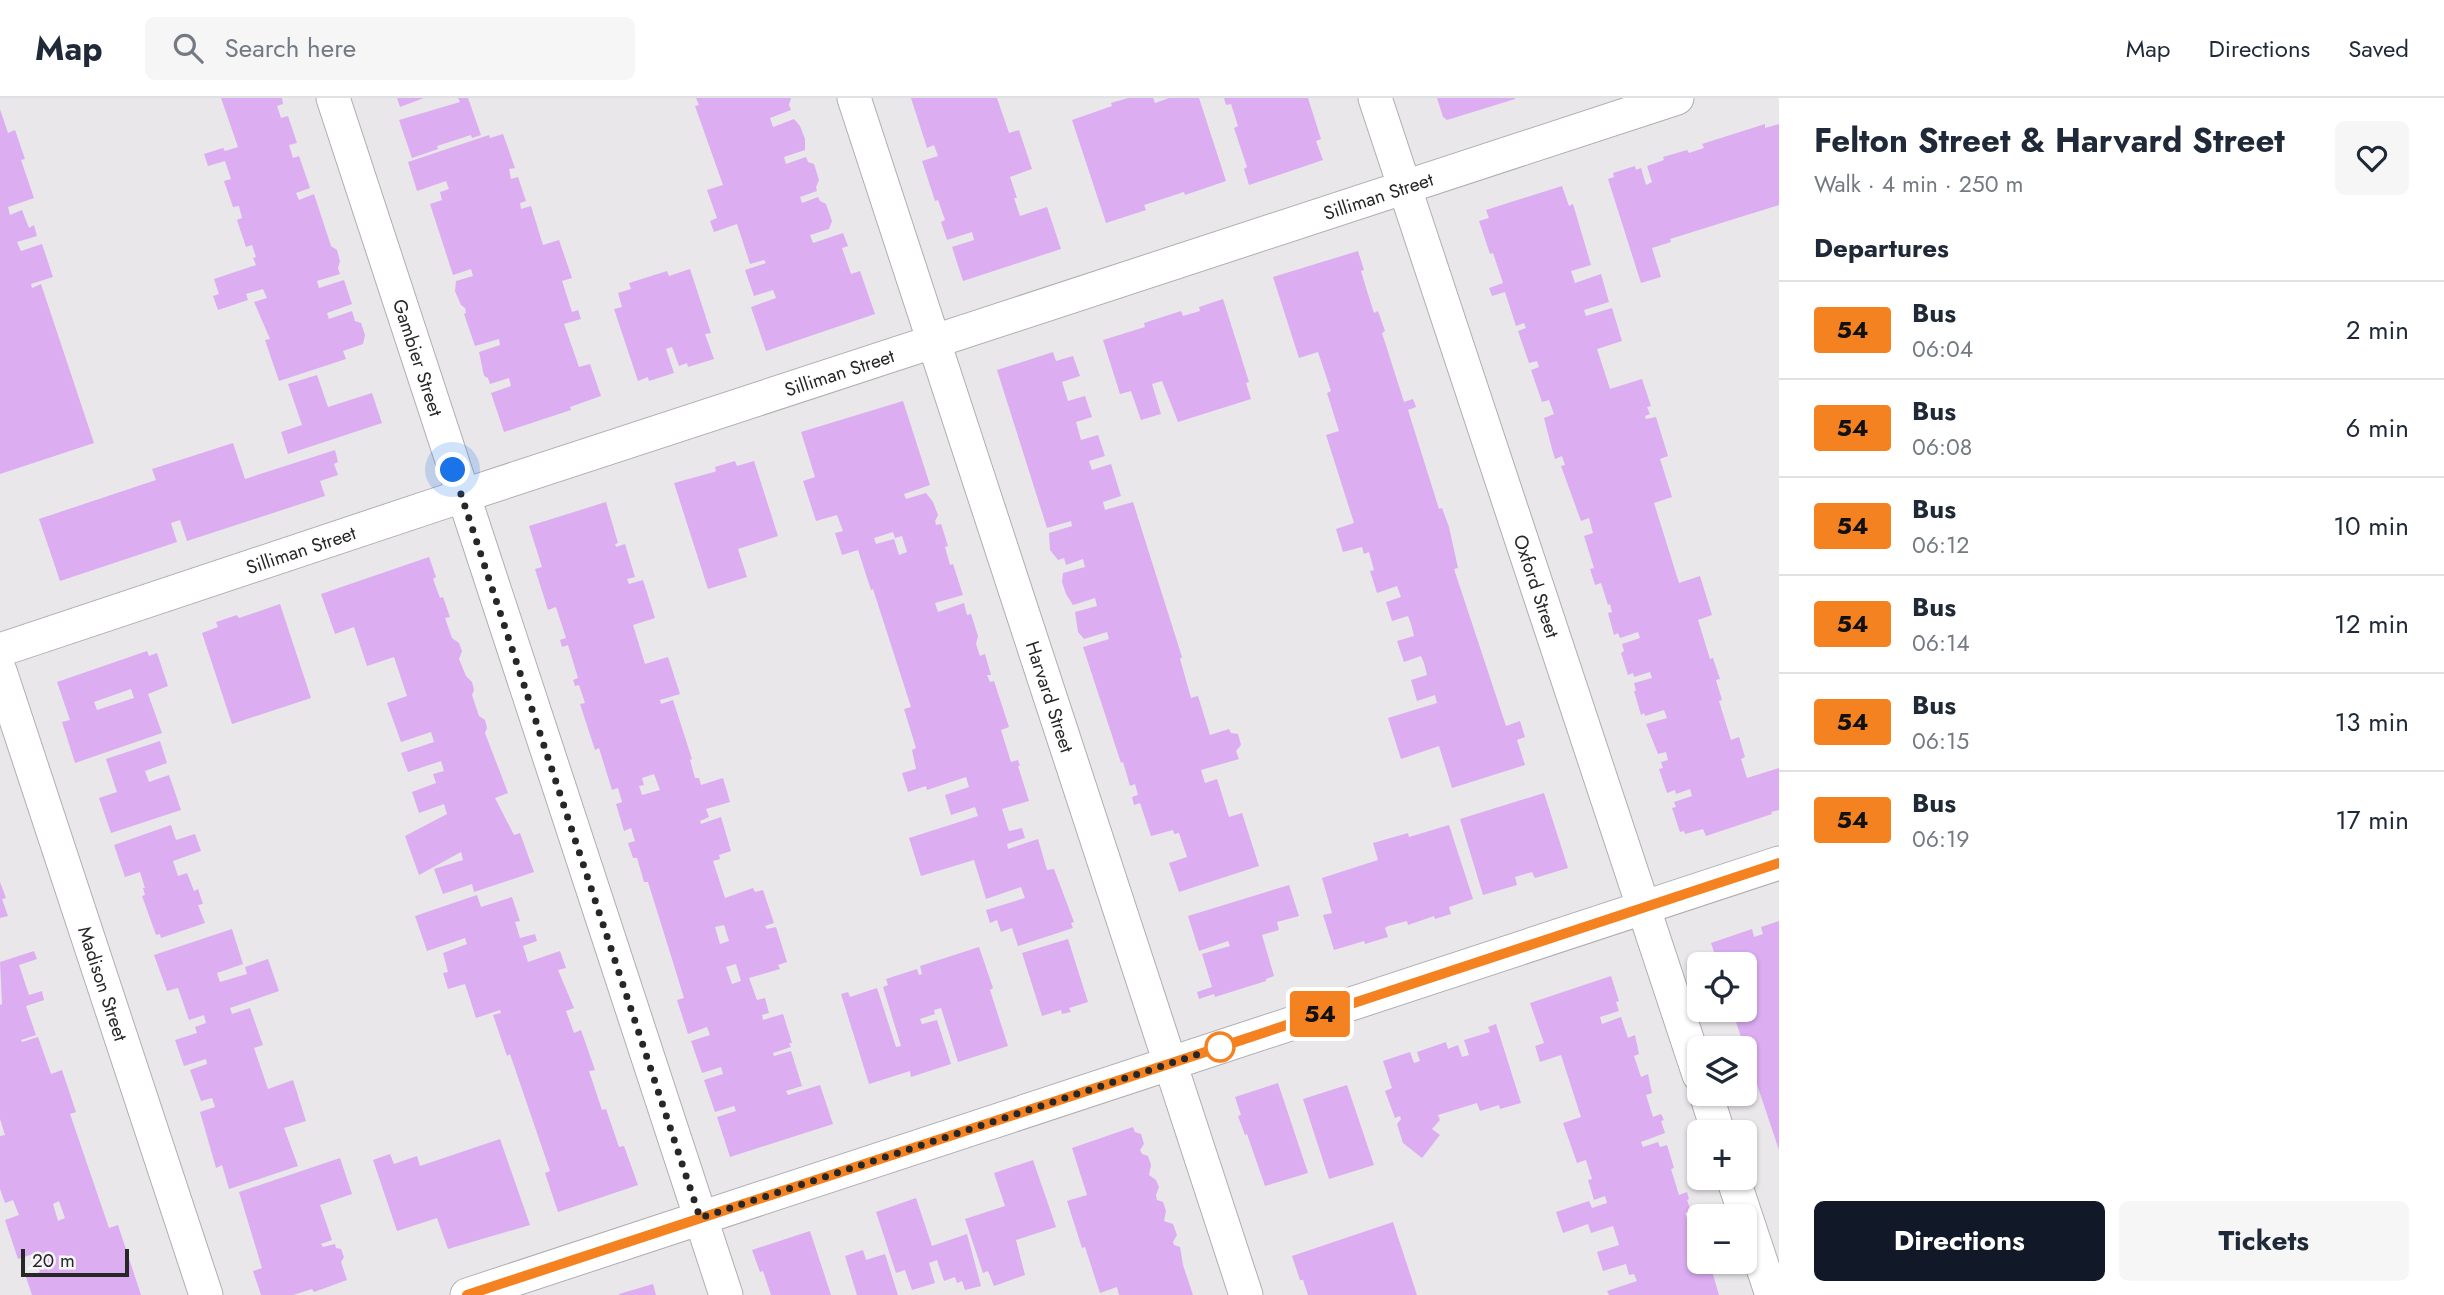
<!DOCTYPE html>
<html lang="en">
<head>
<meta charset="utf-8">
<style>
	body { margin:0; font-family:Jost,sans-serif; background:#f6f6f7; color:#1f2937; height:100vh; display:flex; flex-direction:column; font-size:26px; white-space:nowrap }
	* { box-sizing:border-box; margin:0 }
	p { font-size:23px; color:#747a83 }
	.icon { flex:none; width:38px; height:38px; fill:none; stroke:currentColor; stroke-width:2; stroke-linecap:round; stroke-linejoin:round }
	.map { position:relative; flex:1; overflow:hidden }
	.panel { display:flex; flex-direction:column; background:#fff; width:665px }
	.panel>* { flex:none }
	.badge { padding:0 14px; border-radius:5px; font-size:24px; line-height:46px }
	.fabs { position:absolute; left:1687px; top:854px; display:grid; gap:14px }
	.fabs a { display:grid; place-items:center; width:70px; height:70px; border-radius:10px; background:#fff; box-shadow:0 2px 5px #0004; font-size:35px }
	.scale { position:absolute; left:21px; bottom:18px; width:108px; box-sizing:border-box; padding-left:7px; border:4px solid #272728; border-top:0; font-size:19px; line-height:24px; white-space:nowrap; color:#272728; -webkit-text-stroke:5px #f7f5f8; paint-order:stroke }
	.you { position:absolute; width:35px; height:35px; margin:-18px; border:5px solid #fff; border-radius:50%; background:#1a73e8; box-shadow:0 0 0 10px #1a73e833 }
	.map>.badge { position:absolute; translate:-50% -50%; box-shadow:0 0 0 4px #fff }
	h2 { padding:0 35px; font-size:26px; line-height:63px }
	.round { display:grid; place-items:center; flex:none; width:74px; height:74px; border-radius:10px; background:#f6f6f7 }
	.overview { display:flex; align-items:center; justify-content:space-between; height:119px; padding:0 35px }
	h1 { font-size:33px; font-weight:700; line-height:52px }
	.primary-button { display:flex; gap:14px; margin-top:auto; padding:14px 35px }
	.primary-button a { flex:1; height:80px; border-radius:10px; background:#111827; color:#fff; font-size:28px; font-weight:700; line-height:80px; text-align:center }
	.primary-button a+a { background:#f6f6f7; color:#1f2937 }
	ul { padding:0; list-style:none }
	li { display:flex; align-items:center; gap:21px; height:98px; padding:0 35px; border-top:2px solid #e0e1e3 }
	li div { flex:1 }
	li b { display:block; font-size:26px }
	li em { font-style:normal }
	li .badge { min-width:77px; font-weight:700; text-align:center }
	header { display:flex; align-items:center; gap:42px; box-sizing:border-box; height:98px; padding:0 35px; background:#fff; border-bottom:2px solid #e0e1e3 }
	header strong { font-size:33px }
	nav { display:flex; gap:38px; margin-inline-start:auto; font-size:24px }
	.search { width:490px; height:63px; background:#f6f6f7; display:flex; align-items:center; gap:18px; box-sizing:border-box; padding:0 24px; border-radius:10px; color:#747a83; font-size:26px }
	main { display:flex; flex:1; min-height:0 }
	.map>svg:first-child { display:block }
	.building { fill:#dcadf1; fill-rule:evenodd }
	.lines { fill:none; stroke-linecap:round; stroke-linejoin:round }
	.minor-casing { stroke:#b0aeb1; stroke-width:35 }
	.minor { stroke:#fff; stroke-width:33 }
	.line-casing { stroke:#fff; stroke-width:16 }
	.line { stroke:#f58220; stroke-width:10 }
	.walk { stroke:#272728; stroke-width:7; stroke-dasharray:0 12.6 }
	.stop-dot { fill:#fff; stroke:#f58220; stroke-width:3.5 }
	.labels { text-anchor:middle; stroke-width:7; stroke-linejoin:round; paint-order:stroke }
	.street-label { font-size:19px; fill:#272728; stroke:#f7f5f8 }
</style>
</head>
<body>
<header>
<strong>Map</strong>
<div class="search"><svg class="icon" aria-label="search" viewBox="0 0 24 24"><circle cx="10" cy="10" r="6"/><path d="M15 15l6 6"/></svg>Search here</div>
<nav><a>Map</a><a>Directions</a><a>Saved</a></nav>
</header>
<main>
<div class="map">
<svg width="1779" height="1197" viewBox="0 0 1779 1197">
	<rect width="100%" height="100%" fill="#e9e7ea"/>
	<path class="building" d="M221,0h61l1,6 -6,2 4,12 7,-2 9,27 -8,2 4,13 6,-2 11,32 -14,5 3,7 15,-6 17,52 6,4 3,11 -2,7 2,6 -23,7 2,7 25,-8 8,24 -25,9 2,6 23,-8 3,10 6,2 4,12 -2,9 -20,7 3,8 -67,22 -14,-41 5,-1 -16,-37 13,-4 -4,-9 -17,5 2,6 -30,10 -5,-14 6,-2 -5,-15 42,-14 -3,-7 3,-1 -4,-12 -6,2 -9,-27 5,-2 -3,-12 -6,1 -9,-26 7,-2 -6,-18 -17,5 -4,-12 19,-6 2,3 13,-4z
		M397,0h27l-24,9z
		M458,0h10l13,37 -9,3 -1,-3 -34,11 1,3 -26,9 -13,-38 61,-18z
		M696,0h95l-2,7 2,5 -21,8 3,9 21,-8 6,7 5,13v11l-21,7 2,7 20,-7 2,5 6,2 5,16 -3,7 1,4 -17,6 2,6 16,-6 2,4 6,3 6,17 -3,8 -19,6 3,8 30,-10 5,13 -6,2 9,26 9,-3 15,43 -109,37 -15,-44 25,-9 -3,-8 -19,6 -9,-26 21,-7 -2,-3 -14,4 -13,-40 -23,8 -4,-11 7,-3 -10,-28 16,-5 -28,-79 4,-1z
		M911,0h86l12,35 10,-3 13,39 -22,8 7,21h-3l6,18 27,-9 14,42 -98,32 -11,-34 22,-7 -2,-8 -25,8 -6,-18 4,-2 -7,-20 -3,1 -13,-40 16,-5 -4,-11 -7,3z
		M1128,0h25l2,5 14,-5h30l27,83 -41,14 -1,-3 -40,13 2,5 -40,13 -34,-103 40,-14 -1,-3z
		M1224,0h84l13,41 -5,2 7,19 -74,25 -5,-16 3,-2 -13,-39 4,-2 -7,-22 -5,1z
		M1437,0h78v1l-68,21 -4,-3z
		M0,11l8,24 7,-3 10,29 -4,1 13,38 -26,9 2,8 12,-5 7,18 5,-3 3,11 -20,6 4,9 21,-7 11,33 -22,7 1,4 9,-4 53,159 -94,31z
		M1765,26v4l14,-4v81l-109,34 1,3 -19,6 9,29 -20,6 -33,-104 6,-2 -1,-4 22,-7 1,4 5,-2 5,17 6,-3 -5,-16 17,-6 -1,-3 24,-7 2,3 15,-5 -2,-4z
		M503,36l12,34 -6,1 2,10 7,-2 8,24 -6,2 1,6 10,-3 12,39 16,-5 13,38 -10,3 10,31 6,-2 3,9 -17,5 15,43 11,-3 11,32 -31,11 1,3 -67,22 -13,-39 20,-7 -2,-8 -19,6 -2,-6 -4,-2 -5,-24 21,-7 -1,-6 -24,7 -11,-32 2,-1 -1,-5 -4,-3 -6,-14 1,-10 17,-5 -2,-7 -18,6 -23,-71 12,-4 -2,-8 9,-3 -3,-8 -29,10 -9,-29 81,-27 1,3z
		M1562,88l7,20 4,-2 18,61 -20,6 4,12 26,-9 8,28 -25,8 2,6 26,-8 10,33 -25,8 13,40 32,-10 9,27 -4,1 3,7 -5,2 1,3 10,-2 12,39 -8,3 12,38 -18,6 25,80 21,-7 12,39 -14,5 12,39 3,-1 7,21 -4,1 6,20 -3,1 12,39 8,-3 6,20 -4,2 6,19 32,-10v42l-8,2 1,2 -66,22 -3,-7 -18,5 -1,-3 -4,1 -8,-24 4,-1 -2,-5 18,-6 -2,-7 -14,5 -1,-4 -8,3 -8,-24 4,-1 -2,-6 7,-2 -2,-8 -8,2 -12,-30 21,-6 -3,-8 -19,6 -1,-3 -3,2 -7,-24h2l-2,-8 18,-5 -2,-6 -16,5 -1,-4 -5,2 -7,-22 3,-2 -2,-7 18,-6 -2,-6 -18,6 -2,-5 -4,2 -6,-22 4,-1 -2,-8 -2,1 -7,-22 -6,2 -5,-16 4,-1 -10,-32 9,-3 -4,-15 -8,3 -20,-55 4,-1 -3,-9 -7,3 -3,-10 -8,-31 10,-4 -5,-14 -7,2 -11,-32 8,-3 -2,-6 -8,2 -11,-32 8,-3 -2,-5 -8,3 -11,-34 -13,4 -3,-8 14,-5 -10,-30 -3,1 -11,-33 10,-3 -3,-8z
		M1358,153l6,19 -3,1 6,20 7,22 4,-2 7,20 -3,2 22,69 9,-3 3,8 -8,3 31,99 3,-1 7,19 9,41 -4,1 52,157 14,-5 5,16 -8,3 8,25 -73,23 -13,-42 -38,13 -13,-41 49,-15 -2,-8 -18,6 -6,-21 16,-5 -3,-12 -3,-7 -17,6 -7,-21 17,-5 -3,-12 -3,-8 -16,5 -6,-19 15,-5 -4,-11 -20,7 -7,-22 4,-1 -5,-18 -5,2 -2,-7 -19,5 -7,-23 18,-6 -28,-88 13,-4 -12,-38 4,-2 -13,-39 -19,6 -26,-81z
		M690,171l21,64 -6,1 9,25 -26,8 -1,-4 -8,3 -7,-19 -6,2 8,24 -25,8 -1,-4 -10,4 -24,-72 8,-2 -4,-14 13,-4 -2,-6 38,-12 2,5z
		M1223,201l26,83 -3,1 5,16 -73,23 -16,-41 -10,3 9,30 -20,6 -10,-29 -11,3 -17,-54 42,-13 -1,-4 37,-12 2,5 17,-5 -1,-4z
		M1053,254l3,9 17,-5 7,20 -18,6 6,19 17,-5 7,21 -16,5 5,18 17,-5 7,21 -16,5 3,9 19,-6 10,32 -18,6 2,8 28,-8 49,155 -2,2 11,39 7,-2 12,39 19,-6 2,4 7,1 3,11 -5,6 3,8 -38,11 4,13 12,-4 12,38 13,-4 17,53 -80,26 -10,-29 18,-6 -8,-24 -5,1 -1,-4 -22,6 -11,-33 -6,2 -2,-8 6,-2 -3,-11 -5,2 -7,-24 -2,1 -38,-116 26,-8 -2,-7 -23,7 -6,-7 -3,-20 22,-6 -2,-8 -22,7 -7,-11 -4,-12 1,-9 22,-6 -2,-8 -17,6 -2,-7 -6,2 -8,-10 -1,-17 23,-7 -1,-5 -24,7 -50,-158z
		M317,277l11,32 44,-14 10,30 -94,31 -7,-22 21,-7 -14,-41z
		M903,303l27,84 -26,9 2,5 20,-6 7,9 5,13 -3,6 1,4 5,-1 7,22 -3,1 5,18 3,-1 10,31 -28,8 3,9 26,-9 3,12 4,-1 7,22 -2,8 4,12 5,-2 6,21h-4l3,7 4,-1 15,46 -8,3 10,32 7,-2 2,6h-2l11,35 -27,8 7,22 13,-3 3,10 -18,6 1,5 30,-10 9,31 7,-1 20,53 -3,1 2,5 -55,18 -6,-18 -11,4 -4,-12 -7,3 -4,-13 39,-12 -4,-11 -35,12 -12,-39 -53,16 -12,-38 69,-22 -3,-9 -24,8 -6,-20 24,-8 -3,-10 -39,13 -1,-4 -18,6 -6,-19 14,-4 -4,-19 4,-2 -12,-39 7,-2 -38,-118 -2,1 -13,-40 -16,5 -7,-22 8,-2 -6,-16 -21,6 -13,-40 12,-4 -14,-45zM893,434l2,6 7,-2 5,16 -8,3 -5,-16 -18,5 -2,-6z
		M233,345l12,36 90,-29 3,12 -4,2 4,11 -18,6 5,15 -138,45 -7,-21 -9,3 6,19 -117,39 -21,-62 117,-39 -4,-11z
		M735,363l2,5 17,-5 24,75 -40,13 9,28 -39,12 -34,-106 40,-11 2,-1 -1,-4z
		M606,404l12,41 -3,1 1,3 9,-3 10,33 -8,2 2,5 14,-4 12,38 -22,7 12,39 23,-7 12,37 -20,6 1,4 12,-4 19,59 -2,1 5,18h4l2,7 22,-7 7,24 -24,7 3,8 -9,4 1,3 20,-7 10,34 -12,4 1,4 -7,2 12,37 28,-10 2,4 8,-2 11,33 -9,3 2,3 9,-2 11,35 -9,3 2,4 -31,9 8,22 8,-2 4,15 -7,2 1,5 20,-6 9,29h-3l2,4 -18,6 1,3 17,-5 11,35 -16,5 2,4 32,-10 13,39 -103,33 -13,-40 19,-6 -2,-5 -19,6 -11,-32 19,-6 -2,-7 -19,6 -11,-32 19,-6 -3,-8 -19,7 -11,-34 7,-2 -12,-39 -24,-77h-4l-7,-24h-4l-5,-15 7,-2 -4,-13 -7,3 -8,-27 6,-2 -4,-14 -6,2 -13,-42 -4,2 -15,-46 5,-1 -6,-18 -4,1 -2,-6 5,-2 -10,-33 -6,2 -2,-7 6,-2 -10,-31 -8,3 -13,-41 7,-2 -13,-41zM654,676l6,16 -18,5 -3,-9 5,-1 -2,-7zM724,827l5,16 -9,3 -5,-17zM736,866l5,17 -9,3 -6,-17z
		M429,459l7,20 -3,2 7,19 3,-1 7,20 -5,1 7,20 7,5 3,8 -3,8 7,17 6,6 2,8 -2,5 7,21 6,4 2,8 -2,5 23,60 -13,5 19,37 6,-2 14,39 -60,20 -2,-8 -29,10 -9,-25 29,-9 -2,-8 -42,23 -14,-39 42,-22 -3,-10 -25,9 -7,-21 24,-9 -3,-9 11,-3 -3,-10 -33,11 -7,-19 33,-11 -3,-10 -30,10 -14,-39 20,-7 -13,-39 -27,9 -13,-39 -19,7 -14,-40z
		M280,506l31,94 -79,26 -30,-91 16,-6 -2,-5 21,-7 2,3z
		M147,553l2,5 8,-3 11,33 -20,8 14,39 -87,30 -13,-41 8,-2 -13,-38zM131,591l3,9 -37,12 -3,-8z
		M160,643l7,22 -22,8 4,11 20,-7 12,35 -70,23 -12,-35 18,-6 -11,-33z
		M1544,695l24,75 -33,10 -3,-6 -17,5 2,8 -34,10 -23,-76z
		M171,727l5,15 19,-6 6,17 -28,10 5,15 9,-3 7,18 4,-2 5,15 -5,1 7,18 -44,15 -1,-4 -4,1 -14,-39 3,-1 -2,-7h2l-5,-16 -15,5 -11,-32z
		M1449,727l24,74 -24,8 2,7 -16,5 -1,-3 -26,9 -1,-4 -19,5 -3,2 3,9 -23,7 -1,-3 -30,9 -11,-35 9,-2 -10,-35 56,-18 -5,-17 35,-10 1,4z
		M0,784l6,16 -4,1 6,17 -8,2z
		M1289,787l10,31 -22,6 2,8 -17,5 12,41 -8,3v2l-51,16 -1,-3 -15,5 -2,-7 15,-5 -10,-33 28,-8 -2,-5 -29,10 -11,-35z
		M477,797l4,12 31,-10 8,24 -5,1 5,16 15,-4 2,7 -14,5 5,16 32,-11 6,17 -8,2 16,38 -8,3 8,22 7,-3 14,40 -6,1 13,39 4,-1 13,38 5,-1 14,39 -80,27 -13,-39 5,-2 -40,-117 -3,2 -14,-41 8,-2 -1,-3 -24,8 -11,-34 -17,5 -5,-16 5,-1 -5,-19 24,-9 -2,-6 -38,13 -12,-35z
		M1779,823v229l-47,-140h13v-46h-27l-7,-21 41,-14 2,8 9,-3 -2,-7z
		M232,831l11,35 -26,9 3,9 27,-8 -2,-7 23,-8 11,32 -49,17 2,6 18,-6 13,37 -9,3 14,41 25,-9 13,41 -22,7 14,38 -69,23 -7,-24 -6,3 -16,-56 15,-5 -3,-9 -11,3 -11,-31 17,-6 -1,-5 -22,7 -9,-26 22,-7 -2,-6 11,-4 -2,-8 -15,5 -11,-32 -11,3 -13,-36z
		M1068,841l20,63 -19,6 2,4 -9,2 -1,-4 -19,6 -20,-63z
		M979,849l14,41 -3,2 18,56 -50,16 -17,-54 -7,2 1,4 -15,5 2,5 15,-4 14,44 -40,13 -1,-6 -41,13 -28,-90 7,-2 2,5 27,-9 19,59 5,-1 -18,-59 5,-2 -2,-6 31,-10 2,6 3,-1 -2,-8z
		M34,853l3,8 -18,6 10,30 13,-4 2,9 -18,6 10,29 -15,5 1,2 16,-5 13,37 11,-4 14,42 -6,2 39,114 9,-3 23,70h-109l-6,-18 14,-5 -7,-18 -15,5 -13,-39 14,-5 -6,-15 -8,3 -5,-14v-53l5,-1 -5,-16v-114l2,-1 -2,-42zM59,1103l6,17 -7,3 -5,-17z
		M1611,878l8,25 -3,1 3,9 -19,6 2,7 19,-7 7,21 7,-3 4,19 -5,2 7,21 7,-3 4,19 -6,2 7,22 8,-3 3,6 -3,1 4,12 -24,9 2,5 15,-5 2,5 7,-2 7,23 -3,1 8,26 8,-3 2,7 -2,1 4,11 -6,2 7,20 7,-2v31h3l4,11 6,-2 7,24h-110l-2,-4 30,-10 -3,-7 -5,1 -3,-11 -23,7 -6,-19 22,-7 -6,-19 -22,7 -3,-9 -25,9 -7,-21 33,-11 3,7 15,-5 -2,-7 -11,4 -6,-20 4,-1 -6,-19 -9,3 -14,-40 18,-6 -20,-62 -21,7 -5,-16 9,-3 -14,-40z
		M1496,926l25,79 -21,6 -1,-4 -19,6 -3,-8 -39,12 2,5 -8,9 8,6 -18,23 -19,-15 -6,-19 4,-5 -1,-3 -5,2 -10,-27 7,-3 -9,-27 27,-9 4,11 6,-2 -3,-9 29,-10 2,7 10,-4 4,12 7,-2 -5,-15 26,-8 -2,-5z
		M1278,985l30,90 -43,13 -18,-52 -2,1 -7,-19 3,-1 -6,-18z
		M1347,987l27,80 -45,14 -26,-80z
		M1133,1029l2,5 6,2 3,10 -4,6 2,4 6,2 3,9 -2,10 7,5 3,7 -3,8 1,5 6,2 3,9 -2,10 9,3 4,11 -4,7 1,3 6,2 3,18 10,30h-74l-2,-8 -17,6 -15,-46 -3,1 -15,-47 20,-6 -15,-47z
		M500,1041l30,86 -82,24 -11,-31 -40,13 -24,-71 17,-6 4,10 23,-8 3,10z
		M340,1060l12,36 -32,11 12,35 -11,4 2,3 12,-3 1,4 5,1 3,8 -3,5 6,18 -33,12 -2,-3 -19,6h-32l-8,-24 9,-3 -23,-76z
		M1033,1062l23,67 -40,13 9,35 -31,11 -6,-15 -5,2 -18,-54 40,-13 -11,-33z
		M916,1100l16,48 35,-12 14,52 -16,4 -3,-9 -5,2 -2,-6 -11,4 -7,-21 -8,3 6,20 -23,7 -7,-20 -9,3 -20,-61z
		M1393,1124l24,73h-109l-5,-15h-3l-8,-24z
		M810,1133l21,64h-60l-8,-24 -3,1 -8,-22z
		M863,1152l3,10 19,-6 13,41h-41l-12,-39z
		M653,1186l3,11h-37v-1z"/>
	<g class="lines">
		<g class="minor-casing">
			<g id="minor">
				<path id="s1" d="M333,0l393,1197"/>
				<path id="s2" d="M854,0l392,1197"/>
				<path id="s3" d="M1375,0l324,977"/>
				<path id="s4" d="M0,552l462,-154 1215,-398"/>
				<path id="s5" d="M0,573l206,624"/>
				<path d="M1706,996l12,38"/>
				<path d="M1733,1080l39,117"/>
				<path d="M467,1197l1312,-432"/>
			</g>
		</g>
		<use href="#minor" class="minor"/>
	</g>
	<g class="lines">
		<g class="line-casing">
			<path id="line" d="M467,1197l1312,-432"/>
		</g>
		<use href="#line" class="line"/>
		<path class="walk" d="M453,372l247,748 520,-171"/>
	</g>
	<circle class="stop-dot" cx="1220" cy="949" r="14"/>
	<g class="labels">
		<g class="street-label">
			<text dy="7" stroke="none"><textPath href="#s4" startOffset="1451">Silliman Street</textPath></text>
			<text dy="7" stroke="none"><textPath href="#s1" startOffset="273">Gambier Street</textPath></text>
			<text dy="7" stroke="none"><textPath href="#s4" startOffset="884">Silliman Street</textPath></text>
			<text dy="7" stroke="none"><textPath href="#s4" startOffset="317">Silliman Street</textPath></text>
			<text dy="7" stroke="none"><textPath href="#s3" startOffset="514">Oxford Street</textPath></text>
			<text dy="7" stroke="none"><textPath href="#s2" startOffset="630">Harvard Street</textPath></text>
			<text dy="7" stroke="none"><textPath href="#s5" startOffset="329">Madison Street</textPath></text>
		</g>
	</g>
</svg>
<div class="fabs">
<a><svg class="icon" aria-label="locate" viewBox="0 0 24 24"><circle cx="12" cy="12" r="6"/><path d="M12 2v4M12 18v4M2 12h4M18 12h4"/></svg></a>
<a><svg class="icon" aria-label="layers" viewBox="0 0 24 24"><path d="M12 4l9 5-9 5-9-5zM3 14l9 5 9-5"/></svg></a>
<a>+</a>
<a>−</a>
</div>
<div class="scale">20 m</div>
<div class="you" style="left:453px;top:372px"></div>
<b class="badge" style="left:1320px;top:916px;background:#f58220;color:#111">54</b>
</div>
<section class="panel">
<div class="overview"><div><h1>Felton Street &amp; Harvard Street</h1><p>Walk · 4 min · 250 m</p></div><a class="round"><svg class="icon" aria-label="heart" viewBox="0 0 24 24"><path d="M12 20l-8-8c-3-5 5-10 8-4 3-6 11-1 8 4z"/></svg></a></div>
<h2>Departures</h2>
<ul>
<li><span class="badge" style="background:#f58220;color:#111">54</span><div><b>Bus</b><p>06:04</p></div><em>2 min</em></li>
<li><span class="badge" style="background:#f58220;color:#111">54</span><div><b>Bus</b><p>06:08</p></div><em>6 min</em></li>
<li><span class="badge" style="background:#f58220;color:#111">54</span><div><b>Bus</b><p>06:12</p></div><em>10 min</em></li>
<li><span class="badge" style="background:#f58220;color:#111">54</span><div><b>Bus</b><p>06:14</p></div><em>12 min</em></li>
<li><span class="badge" style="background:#f58220;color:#111">54</span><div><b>Bus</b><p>06:15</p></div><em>13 min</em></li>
<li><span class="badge" style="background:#f58220;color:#111">54</span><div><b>Bus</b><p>06:19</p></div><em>17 min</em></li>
</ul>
<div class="primary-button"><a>Directions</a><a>Tickets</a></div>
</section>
</main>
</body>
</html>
